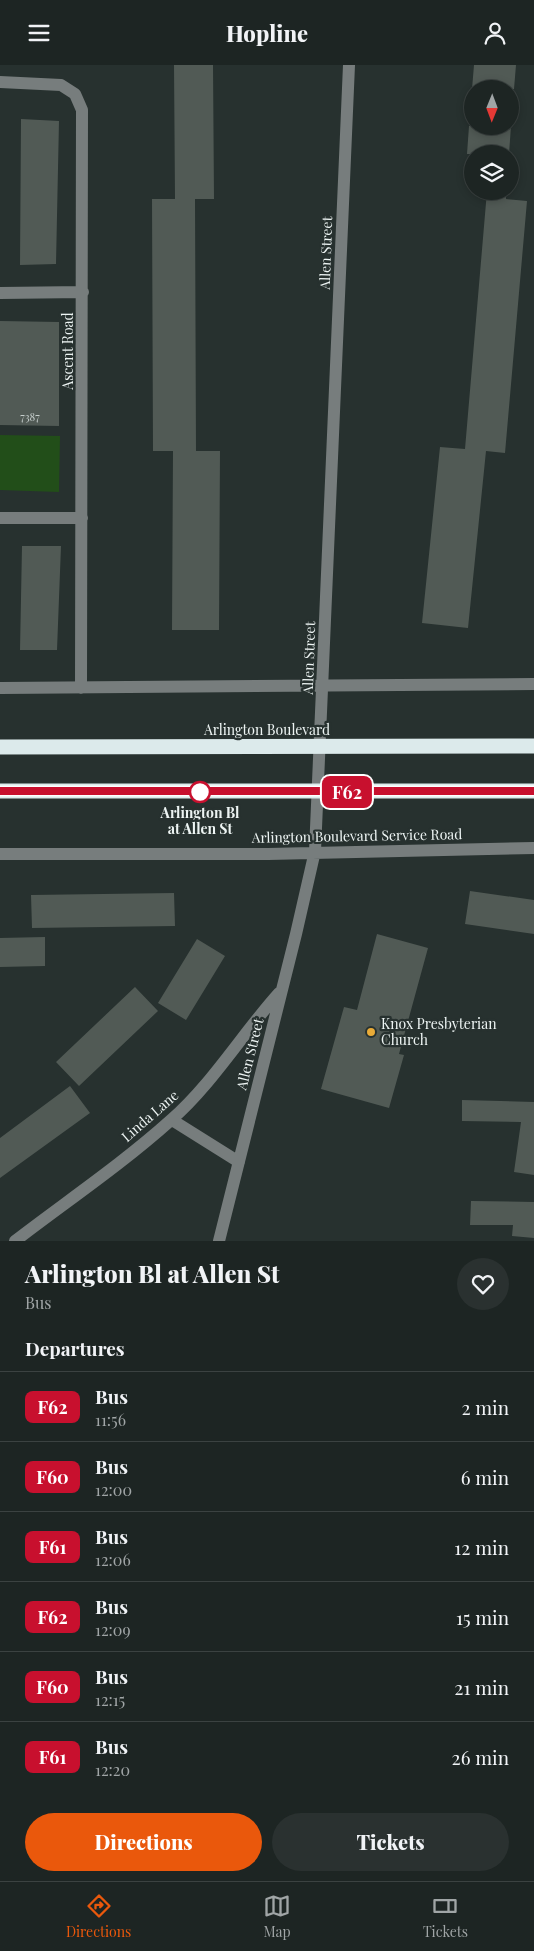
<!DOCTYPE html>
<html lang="en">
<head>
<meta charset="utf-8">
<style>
	body { margin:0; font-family:"Playfair Display",serif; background:#2a3130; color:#f1f3f6; height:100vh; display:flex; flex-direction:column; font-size:19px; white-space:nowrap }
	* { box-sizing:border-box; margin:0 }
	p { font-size:16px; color:#a0a5a6 }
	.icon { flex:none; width:28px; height:28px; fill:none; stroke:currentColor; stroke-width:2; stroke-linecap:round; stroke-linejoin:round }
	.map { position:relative; height:1176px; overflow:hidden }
	.details { display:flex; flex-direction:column; background:#1d2523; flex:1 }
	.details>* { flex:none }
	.badge { padding:0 10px; border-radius:8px; font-size:18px; line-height:32px }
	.needle { width:32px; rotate:181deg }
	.tools { position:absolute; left:464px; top:15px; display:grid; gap:10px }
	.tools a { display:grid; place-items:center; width:55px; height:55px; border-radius:50%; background:#1d2523; box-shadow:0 2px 8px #0003,0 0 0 1px #3b4241; font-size:25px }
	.map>.badge { position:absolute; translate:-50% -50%; box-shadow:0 0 0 2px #fff }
	h2 { padding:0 25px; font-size:19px; line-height:45px }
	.round { display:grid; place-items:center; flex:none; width:52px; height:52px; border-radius:26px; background:#2a3130 }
	.head { display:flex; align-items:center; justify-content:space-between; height:85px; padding:0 25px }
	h1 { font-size:24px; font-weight:800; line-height:38px }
	.action { display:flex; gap:10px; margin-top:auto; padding:10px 25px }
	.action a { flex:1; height:58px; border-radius:30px; background:#ea580c; color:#fff; font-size:20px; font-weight:800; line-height:58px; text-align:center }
	.action a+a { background:#2a3130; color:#f1f3f6 }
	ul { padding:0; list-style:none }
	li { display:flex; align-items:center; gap:15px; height:70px; padding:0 25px; border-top:1px solid #3b4241 }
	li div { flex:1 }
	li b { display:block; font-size:19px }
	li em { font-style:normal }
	li .badge { min-width:55px; font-weight:700; text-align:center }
	header { display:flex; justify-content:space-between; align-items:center; height:65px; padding:0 25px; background:#1d2523; font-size:22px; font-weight:800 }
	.dock { display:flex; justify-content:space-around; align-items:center; height:70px; border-top:1px solid #3b4241; background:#1d2523; font-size:14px; color:#a0a5a6 }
	.dock a { display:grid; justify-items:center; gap:2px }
	.dock .active { color:#ea580c }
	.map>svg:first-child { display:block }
	.park { fill:#224e19 }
	.building { fill:#515a55 }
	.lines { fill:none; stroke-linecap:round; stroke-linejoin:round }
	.minor { stroke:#777d7d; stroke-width:12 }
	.highway { stroke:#dceaeb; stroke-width:15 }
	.line-casing { stroke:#fff; stroke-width:11 }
	.line { stroke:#c8102e; stroke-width:8 }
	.stop-dot { fill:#fff; stroke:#c8102e; stroke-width:2.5 }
	.poi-dot { fill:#e9ab38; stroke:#27312f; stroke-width:2 }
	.labels { text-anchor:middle; stroke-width:4.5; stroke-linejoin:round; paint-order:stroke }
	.number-label { font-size:11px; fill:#c6cecc }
	.street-label { font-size:14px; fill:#edf4f3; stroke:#27312f }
	.stop-label { font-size:14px; font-weight:bold; fill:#edf4f3; stroke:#27312f }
	.poi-label { font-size:14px; fill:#edf4f3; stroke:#27312f; text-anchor:start }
</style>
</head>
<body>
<header><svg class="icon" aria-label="menu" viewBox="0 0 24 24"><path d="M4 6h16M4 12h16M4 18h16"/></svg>Hopline<svg class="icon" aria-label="person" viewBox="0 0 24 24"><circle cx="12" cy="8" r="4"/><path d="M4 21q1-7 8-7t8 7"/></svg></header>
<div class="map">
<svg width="534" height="1176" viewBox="0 0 534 1176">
	<rect width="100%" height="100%" fill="#27312f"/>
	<path class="park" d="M0,370l60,1 -1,56 -59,-2z"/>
	<path class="building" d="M174,0h39l1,134h-19l1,252h24l-1,179h-47l1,-179h-20l-1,-252h23z
		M474,0h42l-2,24h-42z
		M21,54l38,2 -3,143 -36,1z
		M469,61h42l-2,28h-42z
		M487,126h19v8l21,2 -22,252 -19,-2 -18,177 -46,-5 18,-176 25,2z
		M0,256l59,1v104l-59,-1z
		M22,481h39l-4,104h-37z
		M470,826l64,9v34l-69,-10z
		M174,828l1,33 -143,2 -1,-33z
		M377,869l51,14 -29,106 5,1 -15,53 -68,-19 23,-82 13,3z
		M45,872v29l-45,1v-29z
		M197,874l28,17 -39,64 -28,-17z
		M135,922l23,24 -79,75 -23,-24z
		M70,1021l20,27 -90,65v-40z
		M462,1035l72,2v73l-20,-3 7,-50 -59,-1z
		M471,1136l63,1v36l-22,-2 1,-11h-43z"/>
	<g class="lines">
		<path class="minor" d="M0,17l61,3 14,9 7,16 -1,578
			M0,228l83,-1
			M0,453h82
			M0,623l534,-4
			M0,789h268l266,-6
			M172,1055l67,42
			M15,1176c52,-40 107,-77 156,-121 42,-37 71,-86 108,-127
			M219,1176l77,-307 19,-83 34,-786"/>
		<path class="highway" d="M0,682l534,-1
			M0,726h534"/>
	</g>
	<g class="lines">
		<g class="line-casing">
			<path id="line" d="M0,726h534"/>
		</g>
		<use href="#line" class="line"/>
	</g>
	<circle class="stop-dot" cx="200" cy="727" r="10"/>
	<circle class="poi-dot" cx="371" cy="967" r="5"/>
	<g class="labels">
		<g class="number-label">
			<text x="30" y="356">7387</text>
		</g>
		<g class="street-label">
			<text transform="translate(326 188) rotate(-88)" y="5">Allen Street</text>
			<text transform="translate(68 286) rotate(-90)" y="5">Ascent Road</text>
			<text transform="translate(309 593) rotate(-88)" y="5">Allen Street</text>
			<text x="267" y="670">Arlington Boulevard</text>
			<text transform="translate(357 771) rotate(-1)" y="5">Arlington Boulevard Service Road</text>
			<text transform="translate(250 989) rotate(-76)" y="5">Allen Street</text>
			<text transform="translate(150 1051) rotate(-41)" y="5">Linda Lane</text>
		</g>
		<g class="stop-label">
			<text x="200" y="753">Arlington Bl<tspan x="200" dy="16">at Allen St</tspan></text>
		</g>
		<g class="poi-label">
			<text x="381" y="964">Knox Presbyterian<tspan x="381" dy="16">Church</tspan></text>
		</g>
	</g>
</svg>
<div class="tools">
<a><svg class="needle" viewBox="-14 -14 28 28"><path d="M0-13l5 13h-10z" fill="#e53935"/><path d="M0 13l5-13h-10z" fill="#a0a5a6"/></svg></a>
<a><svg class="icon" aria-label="layers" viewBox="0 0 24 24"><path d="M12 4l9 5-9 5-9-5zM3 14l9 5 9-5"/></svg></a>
</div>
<b class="badge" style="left:347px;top:727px;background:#c8102e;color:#fff">F62</b>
</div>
<section class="details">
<div class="head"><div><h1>Arlington Bl at Allen St</h1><p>Bus</p></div><a class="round"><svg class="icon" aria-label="heart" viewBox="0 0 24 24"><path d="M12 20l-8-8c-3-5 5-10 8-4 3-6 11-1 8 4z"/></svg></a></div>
<h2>Departures</h2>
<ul>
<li><span class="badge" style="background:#c8102e;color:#fff">F62</span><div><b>Bus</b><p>11:56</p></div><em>2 min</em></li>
<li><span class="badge" style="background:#c8102e;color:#fff">F60</span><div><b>Bus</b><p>12:00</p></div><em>6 min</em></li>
<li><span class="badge" style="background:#c8102e;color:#fff">F61</span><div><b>Bus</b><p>12:06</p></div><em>12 min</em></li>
<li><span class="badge" style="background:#c8102e;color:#fff">F62</span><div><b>Bus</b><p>12:09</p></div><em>15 min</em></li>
<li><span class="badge" style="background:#c8102e;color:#fff">F60</span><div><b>Bus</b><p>12:15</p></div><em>21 min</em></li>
<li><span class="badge" style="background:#c8102e;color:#fff">F61</span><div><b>Bus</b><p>12:20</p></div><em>26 min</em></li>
</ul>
<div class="action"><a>Directions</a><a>Tickets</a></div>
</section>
<nav class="dock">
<a class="active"><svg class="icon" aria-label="directions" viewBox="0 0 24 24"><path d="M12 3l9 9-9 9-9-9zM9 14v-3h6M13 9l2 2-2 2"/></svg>Directions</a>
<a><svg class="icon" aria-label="map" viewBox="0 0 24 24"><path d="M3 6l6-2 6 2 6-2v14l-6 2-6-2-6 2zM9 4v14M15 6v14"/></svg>Map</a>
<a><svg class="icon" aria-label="tickets" viewBox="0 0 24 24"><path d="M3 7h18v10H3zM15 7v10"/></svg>Tickets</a>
</nav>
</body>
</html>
